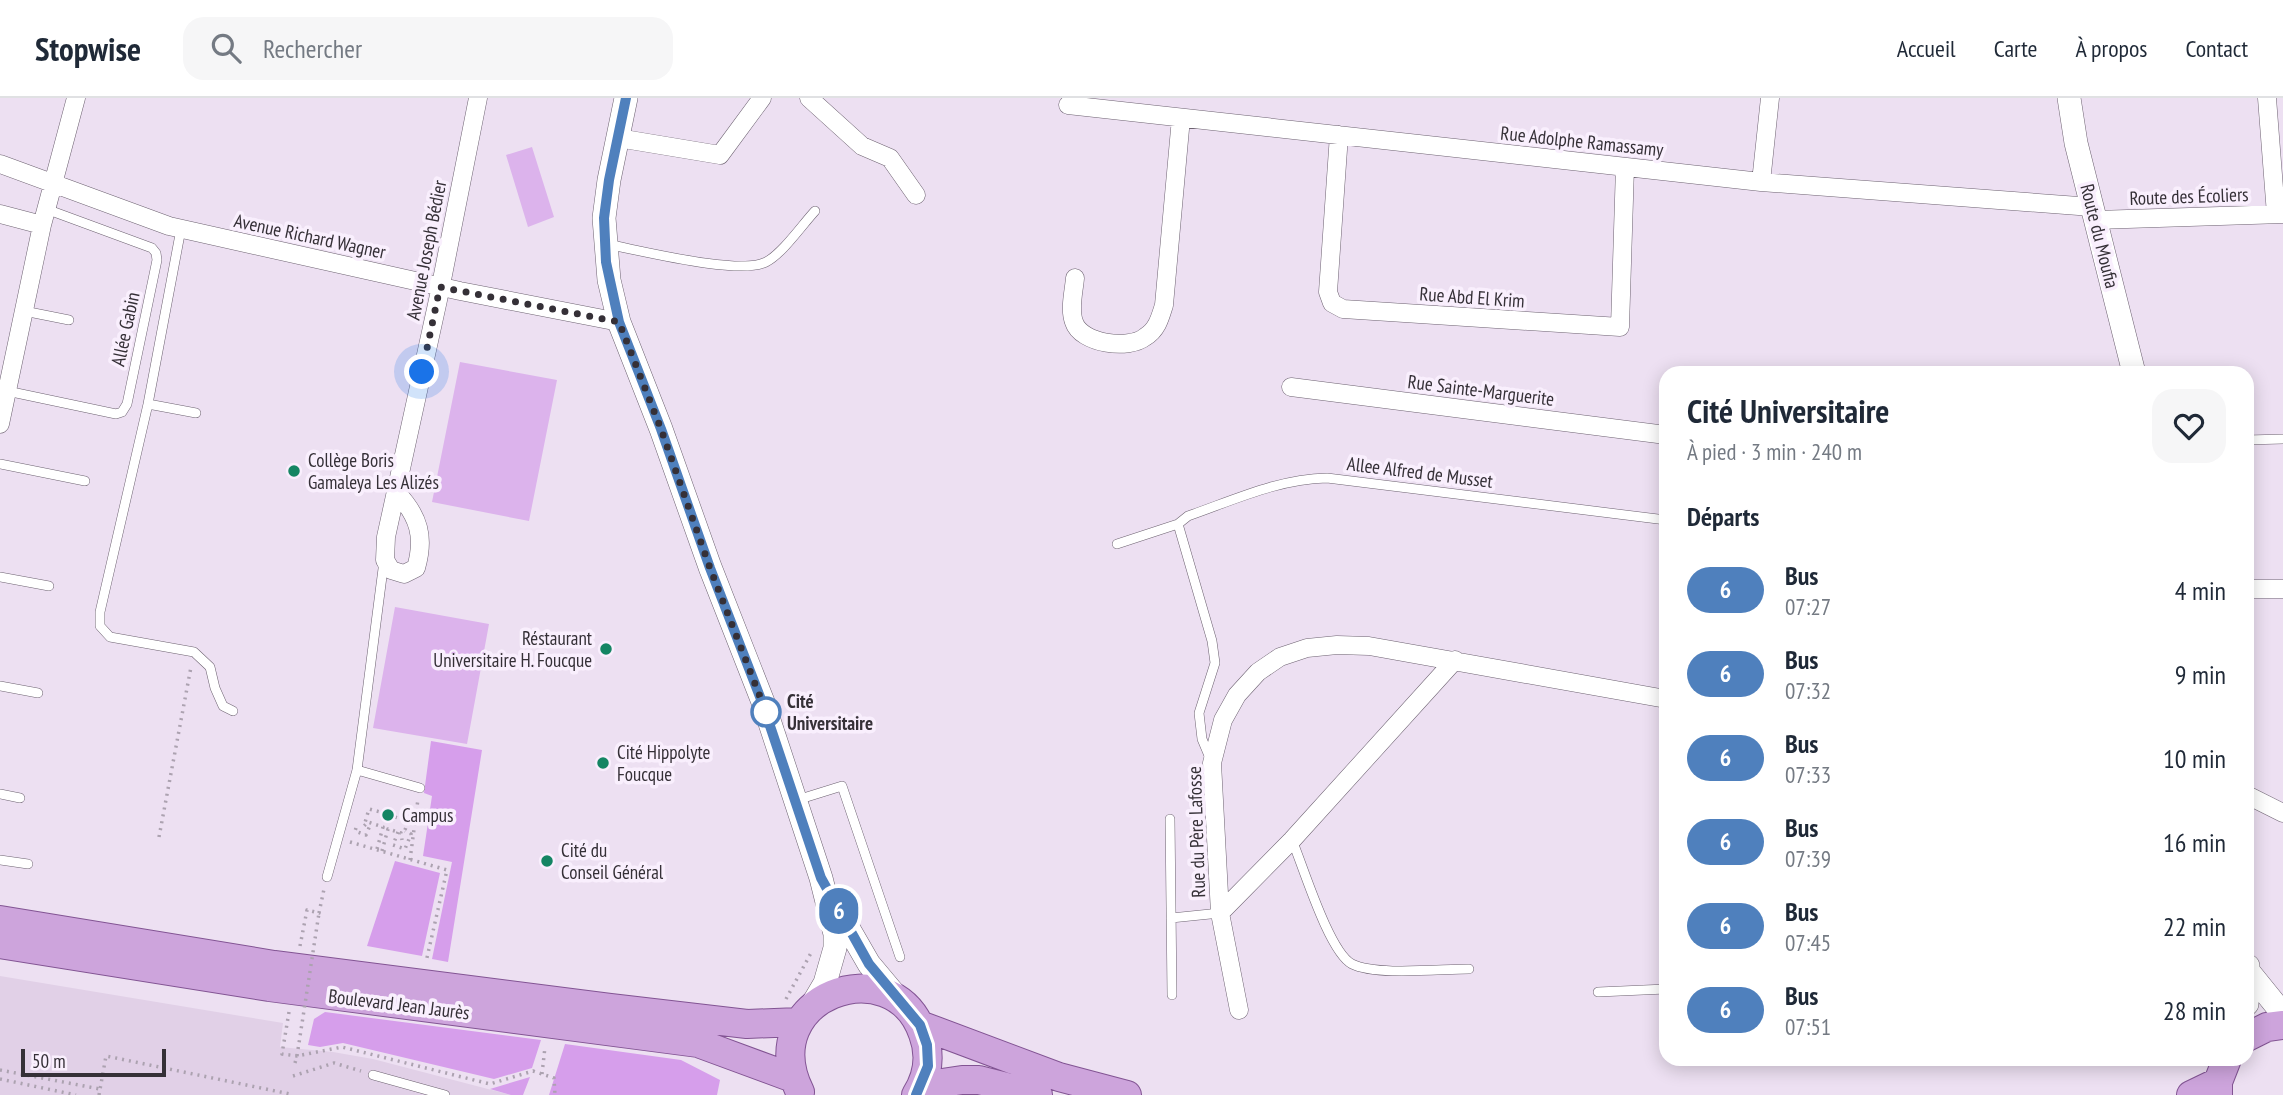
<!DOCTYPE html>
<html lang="fr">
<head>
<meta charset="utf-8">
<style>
	body { margin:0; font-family:"PT Sans Narrow",sans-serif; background:#f6f6f7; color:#1f2937; height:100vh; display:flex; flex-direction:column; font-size:26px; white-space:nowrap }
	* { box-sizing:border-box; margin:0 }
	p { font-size:23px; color:#747a83 }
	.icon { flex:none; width:38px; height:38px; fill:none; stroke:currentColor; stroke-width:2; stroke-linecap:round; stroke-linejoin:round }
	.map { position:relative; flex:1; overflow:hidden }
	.drawer { position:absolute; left:1659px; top:268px; width:595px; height:700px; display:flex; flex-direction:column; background:#fff; border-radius:21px; box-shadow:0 4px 18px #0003 }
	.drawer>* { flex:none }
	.badge { padding:0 14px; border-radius:23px; font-size:24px; line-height:46px }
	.scale { position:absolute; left:21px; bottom:18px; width:145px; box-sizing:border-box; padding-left:7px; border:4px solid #353037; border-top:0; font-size:19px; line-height:24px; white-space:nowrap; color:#353037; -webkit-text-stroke:5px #f9effd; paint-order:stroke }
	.you { position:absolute; width:35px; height:35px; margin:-18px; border:5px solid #fff; border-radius:50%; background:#1a73e8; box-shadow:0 0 0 10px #1a73e833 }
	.map>.badge { position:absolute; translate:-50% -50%; box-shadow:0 0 0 4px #fff }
	h2 { padding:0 28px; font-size:26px; line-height:63px }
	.round { display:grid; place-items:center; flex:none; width:74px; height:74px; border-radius:21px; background:#f6f6f7 }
	.summary { display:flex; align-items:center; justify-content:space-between; height:119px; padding:0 28px }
	h1 { font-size:33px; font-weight:600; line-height:52px }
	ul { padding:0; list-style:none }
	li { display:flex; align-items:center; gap:21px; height:84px; padding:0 28px }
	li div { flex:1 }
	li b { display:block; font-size:26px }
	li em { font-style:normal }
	li .badge { min-width:77px; font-weight:700; text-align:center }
	header { display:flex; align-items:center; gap:42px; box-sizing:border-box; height:98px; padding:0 35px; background:#fff; border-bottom:2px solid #e0e1e3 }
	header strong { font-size:33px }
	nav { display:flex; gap:38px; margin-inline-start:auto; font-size:24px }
	.search { width:490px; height:63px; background:#f6f6f7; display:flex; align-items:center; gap:18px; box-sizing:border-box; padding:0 24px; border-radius:21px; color:#747a83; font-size:26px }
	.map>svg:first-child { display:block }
	.built { fill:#e1d0e7 }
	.green { fill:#dcb3ec }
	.forest { fill:#d69eeb }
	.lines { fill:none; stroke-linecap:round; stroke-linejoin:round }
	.service-casing { stroke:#6d6271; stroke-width:10 }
	.minor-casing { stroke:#6d6271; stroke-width:19 }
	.tertiary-casing { stroke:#6d6271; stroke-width:24 }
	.primary-casing { stroke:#825493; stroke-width:30 }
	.path { stroke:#aca2b0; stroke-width:3.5; stroke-dasharray:2 5; stroke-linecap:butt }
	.service { stroke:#fff; stroke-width:9 }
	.minor { stroke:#fff; stroke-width:18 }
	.tertiary { stroke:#fff; stroke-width:23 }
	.primary { stroke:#cda4dc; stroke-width:28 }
	.path-bridge { stroke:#aca2b0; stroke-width:3.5; stroke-dasharray:2 5; stroke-linecap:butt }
	.line-casing { stroke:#fff; stroke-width:16 }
	.line { stroke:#4f80bd; stroke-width:10 }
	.walk { stroke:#353037; stroke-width:7; stroke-dasharray:0 12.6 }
	.poi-dot { fill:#148563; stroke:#f9effd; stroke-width:2.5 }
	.stop-dot { fill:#fff; stroke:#4f80bd; stroke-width:3.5 }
	.labels { text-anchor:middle; stroke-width:7; stroke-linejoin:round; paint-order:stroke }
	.street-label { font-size:19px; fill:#353037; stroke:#f9effd }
	.poi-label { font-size:19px; fill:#353037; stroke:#f9effd; text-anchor:start }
	.stop-label { font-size:19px; font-weight:bold; fill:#353037; stroke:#f9effd; text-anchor:start }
</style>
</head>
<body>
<header>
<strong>Stopwise</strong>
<div class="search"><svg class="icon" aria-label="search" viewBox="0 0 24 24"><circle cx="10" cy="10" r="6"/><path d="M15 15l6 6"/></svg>Rechercher</div>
<nav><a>Accueil</a><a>Carte</a><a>À propos</a><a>Contact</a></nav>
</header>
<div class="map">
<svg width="2283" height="997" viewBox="0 0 2283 997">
	<rect width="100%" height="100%" fill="#ede0f2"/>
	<path class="built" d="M0,878l283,47 -3,24 53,5 40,7 138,36h-511z"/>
	<path class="green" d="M532,49l22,70 -26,10 -22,-72z
		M460,264l97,18 -28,141 -97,-19z
		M395,509l94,17 -22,120 -94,-16z"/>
	<path class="forest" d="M431,643l51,9 -34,212 -16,-3 20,-97 -29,-6 9,-60 -8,-3z
		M395,763l45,12 -18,83 -55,-10z
		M325,914l216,28 -9,28 -38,11 -151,-36 -23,4 -12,-2 6,-26z
		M565,946l116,16 39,20 -3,15h-168z
		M530,979l-7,18h-12l-21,-6z"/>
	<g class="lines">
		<g class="service-casing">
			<path id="service" d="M181,131l-33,175 -48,208v14l10,11 84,15 16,15 5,21 8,18 10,5
				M606,146c33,6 134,32 160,18 16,-8 36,-37 49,-51
				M24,213l45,9
				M7,293l109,23 6,-2 5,-8 30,-144 -1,-7 -4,-5 -106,-39
				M148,306l48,9
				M2247,342l36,-1
				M0,366l85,17
				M1178,426l34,117 3,22 -16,50 3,26 8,19
				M1117,446l61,-20 10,-8c46,-16 90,-37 139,-38l339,42
				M0,479l49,9
				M0,588l38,7
				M357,672l63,18
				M0,696l20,4
				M797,702l45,-14 58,171
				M1170,721l2,176
				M1292,742c11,26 37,112 60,124 24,12 88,5 117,5
				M0,762l28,4
				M327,779l30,-107 27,-209
				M1171,820l49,-5
				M1598,894l68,-3
				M373,977l72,20"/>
		</g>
		<g class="minor-casing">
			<path id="minor" d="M809,0l53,48 28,12 26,37
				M2267,0l9,116
				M1068,7l693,77 331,25
				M1339,37l-11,157 4,11 11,6 277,18 5,-160
				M618,40l102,17 42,-57
				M0,66l169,62 291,65 159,31
				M1761,84l9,-84
				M0,116l42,11
				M2096,122l187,-6
				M1075,180c-1,13 -6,31 -1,44 7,22 55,28 71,15 12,-7 15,-19 19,-32l17,-187
				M1291,289l375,48
				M0,326l42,-199 34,-127
				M396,394c23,24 29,45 20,76l-12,6 -13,-4 -6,-10 1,-23 52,-237 40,-202
				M2247,491h36
				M2247,697l36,18
				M1220,815l72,-73 163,-180
				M1239,912l-19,-97 -8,-150 11,-43 14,-25 21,-23 22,-15 27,-9 30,-3 32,1 297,53"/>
		</g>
		<g class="tertiary-casing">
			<path id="tertiary" d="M626,0l-17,82 -5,38 5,62 10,42 42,107 49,138 53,135 58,176 14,56v14l-10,35 -13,22
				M2069,0l7,45 58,230
				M835,807l34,59 31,37
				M2249,874l34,42
				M2247,906l1,-38"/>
		</g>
		<g class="primary-casing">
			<path id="primary" d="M0,822l274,45 336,43 137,16 52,-2
				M0,846l269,43 429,56 95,35
				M920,927l139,52 68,18
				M2247,939l20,-10 16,-2
				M922,988l40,-6h17l59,15
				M800,994c-47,-95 93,-146 123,-58 8,21 5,42 -7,61
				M2191,997l27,-13
				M2218,997v-13l9,-23"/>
		</g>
		<path class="path" d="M395,719l13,4 -4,12
			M356,730l-1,3 11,4 5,-12
			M398,734l-5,13 12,4 6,-15 -6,-3
			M159,739l32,-170
			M350,744l97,28 -21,92
			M377,751l6,-22 -15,-5 -4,4 5,-17 15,4
			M382,753l6,-22 13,4 1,7
			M410,762l8,-61
			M300,848l7,-36 12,3 5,-24
			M786,901l25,-46
			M289,914l-7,42 15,2 45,-9 148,37 43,-13 21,7 1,17
			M295,965l2,-7
			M0,972l100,19
			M542,976l3,-27
			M293,978l41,-13 27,8
			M0,981l76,16
			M99,997l7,-39 184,38"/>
		<use href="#service" class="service"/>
		<use href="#minor" class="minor"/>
		<use href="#tertiary" class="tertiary"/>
		<use href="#primary" class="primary"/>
		<path class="path-bridge" d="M297,958l22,-143"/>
	</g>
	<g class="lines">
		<g class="line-casing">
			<path id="line" d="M626,0l-17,82 -5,38 2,44 13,60 42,107 49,139 52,134 59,176 48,86 51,61 7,20 1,21 -12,29"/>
		</g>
		<use href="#line" class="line"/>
		<path class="walk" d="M422,274l18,-85 179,35 42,107 49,139 56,144"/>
	</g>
	<g class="poi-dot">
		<circle cx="294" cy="373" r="7"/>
		<circle cx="606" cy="551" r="7"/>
		<circle cx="603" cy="665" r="7"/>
		<circle cx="388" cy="717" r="7"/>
		<circle cx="547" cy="763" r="7"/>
	</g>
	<circle class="stop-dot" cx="766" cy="614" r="14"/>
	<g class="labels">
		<g class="street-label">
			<text transform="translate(1582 43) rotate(6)" y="7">Rue Adolphe Ramassamy</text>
			<text transform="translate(2189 98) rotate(-2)" y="7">Route des Écoliers</text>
			<text transform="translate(310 138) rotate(12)" y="7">Avenue Richard Wagner</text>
			<text transform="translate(2100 138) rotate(76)" y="7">Route du Moufia</text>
			<text transform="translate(426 152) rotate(-79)" y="7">Avenue Joseph Bédier</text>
			<text transform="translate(1472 199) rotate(4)" y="7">Rue Abd El Krim</text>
			<text transform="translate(125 231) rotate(-78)" y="7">Allée Gabin</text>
			<text transform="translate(1481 292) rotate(7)" y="7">Rue Sainte-Marguerite</text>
			<text transform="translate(1420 374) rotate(7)" y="7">Allee Alfred de Musset</text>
			<text transform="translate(1196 734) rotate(-92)" y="7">Rue du Père Lafosse</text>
			<text transform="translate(399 906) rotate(7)" y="7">Boulevard Jean Jaurès</text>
		</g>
		<g class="poi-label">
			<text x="308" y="369">Collège Boris<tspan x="308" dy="22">Gamaleya Les Alizés</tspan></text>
			<text x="592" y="547" text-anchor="end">Réstaurant<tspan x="592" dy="22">Universitaire H. Foucque</tspan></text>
			<text x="617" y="661">Cité Hippolyte<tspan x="617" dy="22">Foucque</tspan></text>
			<text x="402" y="724">Campus</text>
			<text x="561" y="759">Cité du<tspan x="561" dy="22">Conseil Général</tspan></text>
		</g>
		<g class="stop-label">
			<text x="787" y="610">Cité<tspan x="787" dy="22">Universitaire</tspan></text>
		</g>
	</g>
</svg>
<div class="scale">50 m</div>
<div class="you" style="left:422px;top:274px"></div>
<b class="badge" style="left:839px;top:813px;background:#4f80bd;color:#fff">6</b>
<section class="drawer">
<div class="summary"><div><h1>Cité Universitaire</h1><p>À pied · 3 min · 240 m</p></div><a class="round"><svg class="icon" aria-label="heart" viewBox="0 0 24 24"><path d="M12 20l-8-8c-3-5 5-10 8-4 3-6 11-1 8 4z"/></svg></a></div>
<h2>Départs</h2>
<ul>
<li><span class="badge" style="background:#4f80bd;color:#fff">6</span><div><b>Bus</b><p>07:27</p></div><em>4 min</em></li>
<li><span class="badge" style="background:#4f80bd;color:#fff">6</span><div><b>Bus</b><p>07:32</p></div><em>9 min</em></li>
<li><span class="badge" style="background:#4f80bd;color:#fff">6</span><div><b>Bus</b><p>07:33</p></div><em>10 min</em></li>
<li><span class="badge" style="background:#4f80bd;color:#fff">6</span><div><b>Bus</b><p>07:39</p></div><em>16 min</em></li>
<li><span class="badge" style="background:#4f80bd;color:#fff">6</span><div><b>Bus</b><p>07:45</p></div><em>22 min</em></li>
<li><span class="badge" style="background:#4f80bd;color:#fff">6</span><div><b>Bus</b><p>07:51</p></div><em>28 min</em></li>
</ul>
</section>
</div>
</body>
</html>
